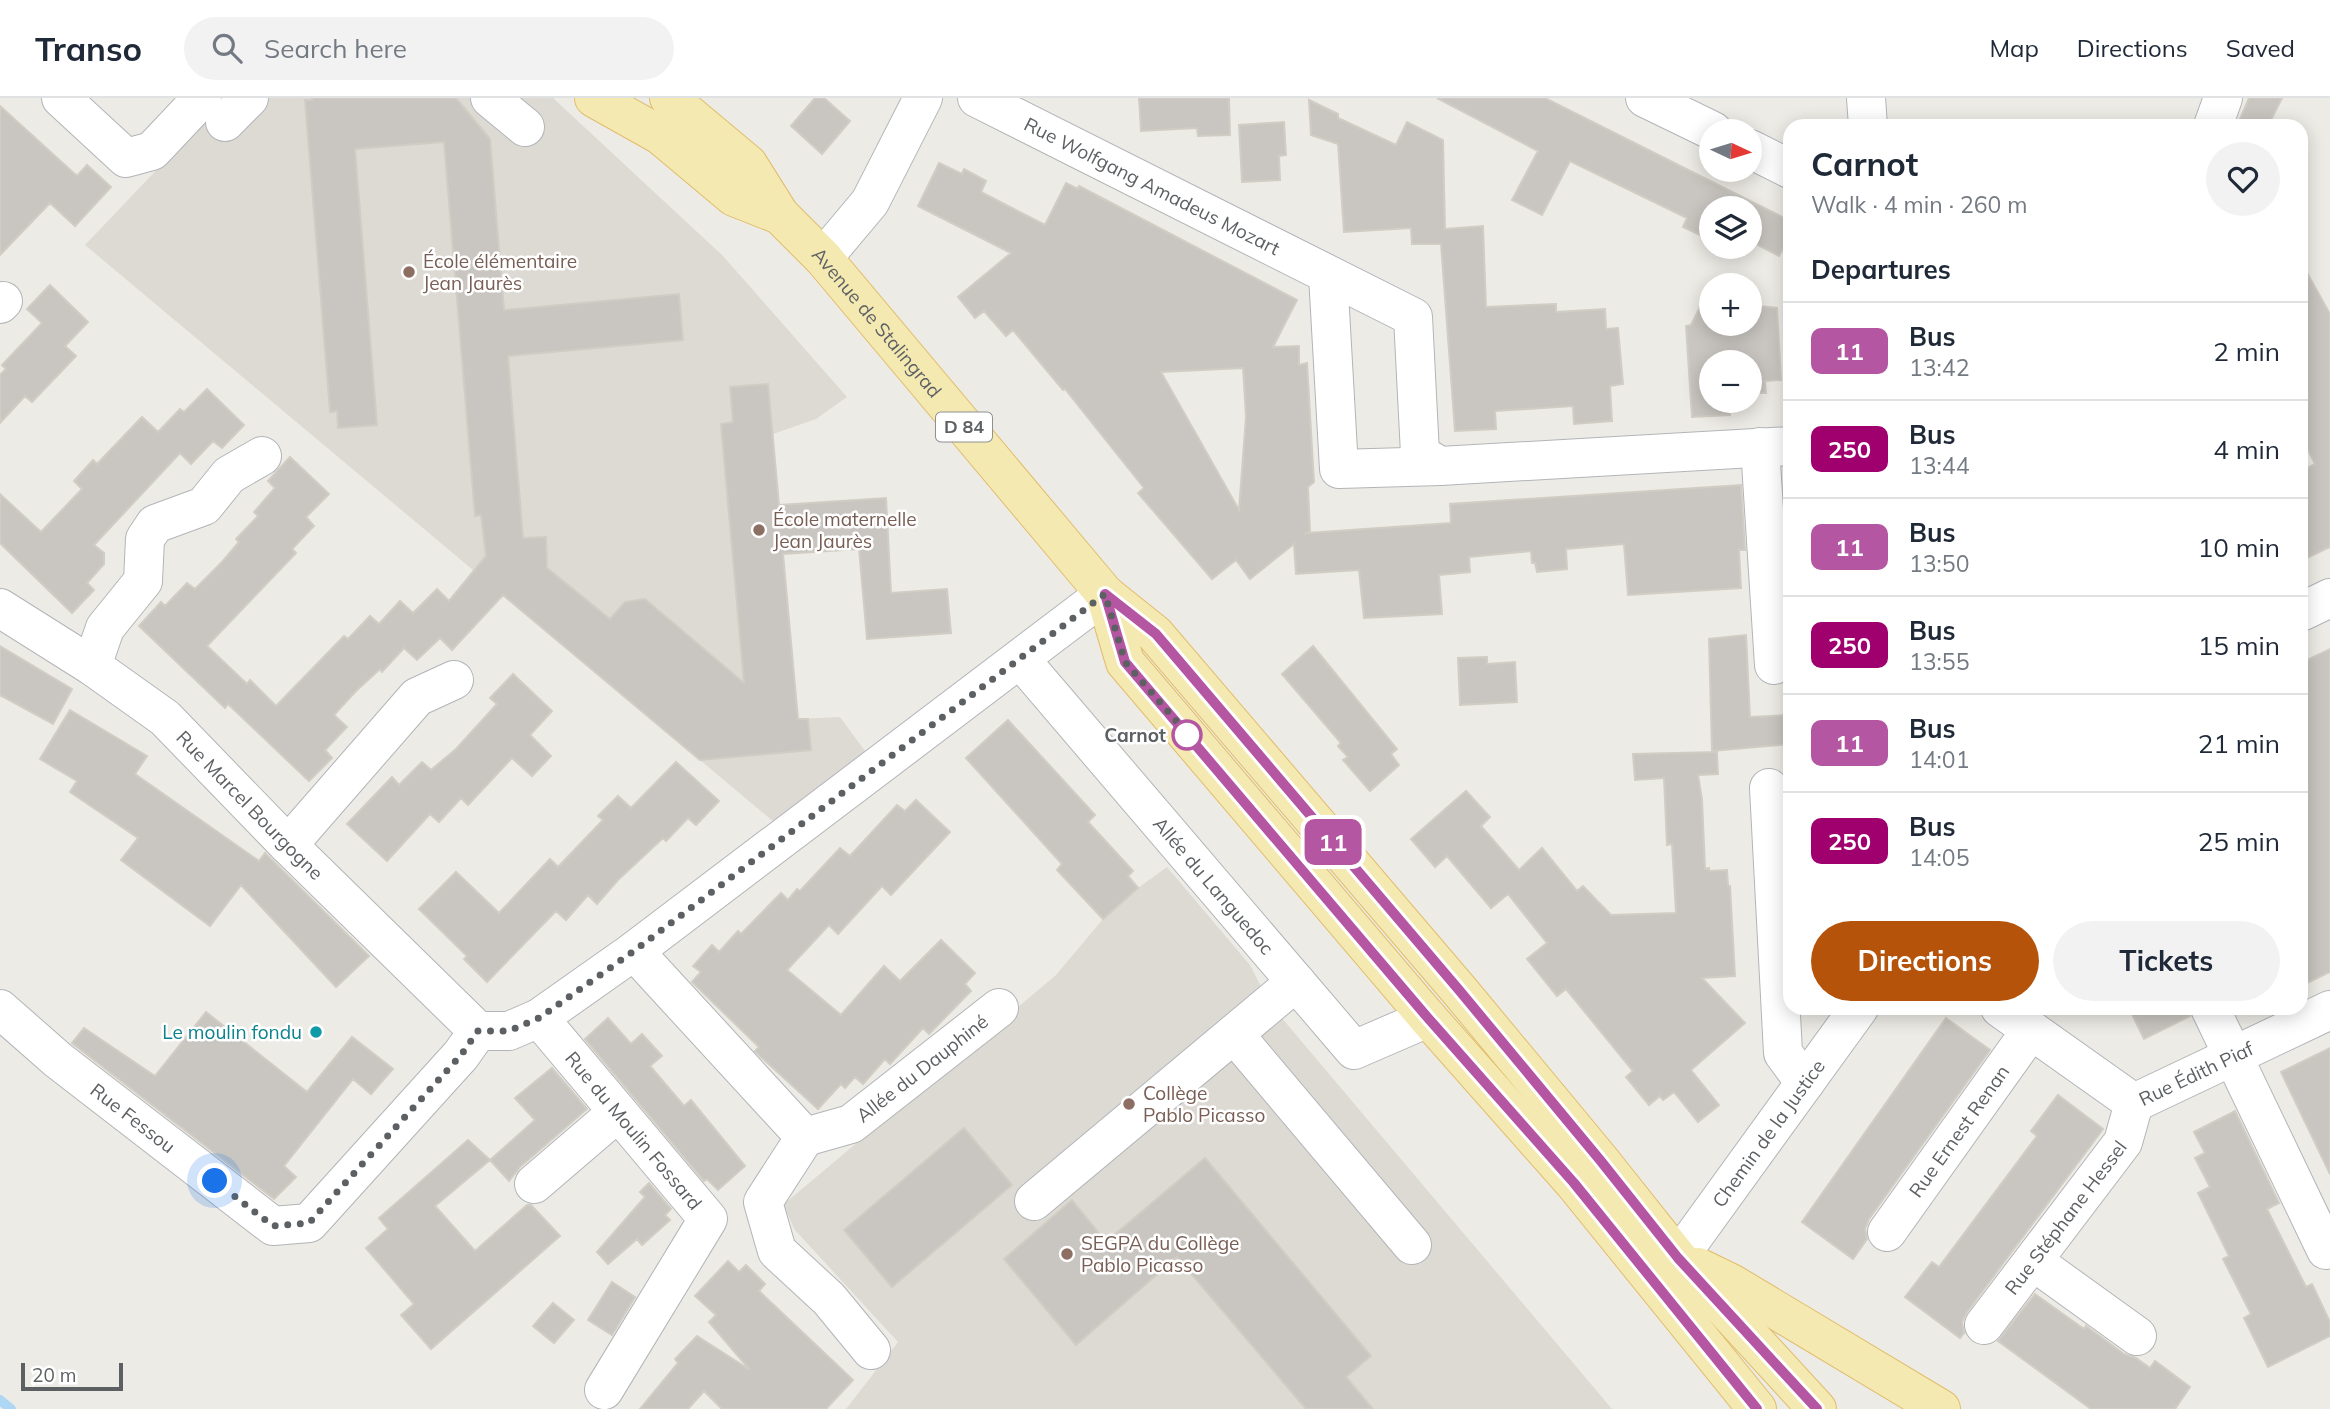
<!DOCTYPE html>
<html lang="en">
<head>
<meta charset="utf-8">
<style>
	body { margin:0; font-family:Mulish,sans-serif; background:#f2f2f3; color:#1f2937; height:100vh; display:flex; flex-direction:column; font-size:26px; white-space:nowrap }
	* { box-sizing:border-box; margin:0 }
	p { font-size:23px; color:#747a83 }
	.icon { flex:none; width:38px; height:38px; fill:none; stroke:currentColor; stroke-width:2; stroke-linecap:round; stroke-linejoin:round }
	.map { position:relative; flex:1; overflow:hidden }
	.sheet { position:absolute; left:1783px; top:21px; width:525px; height:896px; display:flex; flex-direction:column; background:#fff; border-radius:21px; box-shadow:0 4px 18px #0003 }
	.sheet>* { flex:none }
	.badge { padding:0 14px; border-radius:10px; font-size:24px; line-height:46px }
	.needle { width:46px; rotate:94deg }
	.controls { position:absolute; left:1699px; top:21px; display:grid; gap:14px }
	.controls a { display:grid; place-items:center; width:63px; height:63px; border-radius:50%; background:#fff; box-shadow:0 4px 18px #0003; font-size:35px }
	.scale { position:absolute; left:21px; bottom:18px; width:102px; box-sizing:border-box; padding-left:7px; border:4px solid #5d6063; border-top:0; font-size:19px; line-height:24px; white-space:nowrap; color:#5d6063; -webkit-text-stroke:5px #fff; paint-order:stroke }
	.you { position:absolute; width:35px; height:35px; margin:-18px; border:5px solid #fff; border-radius:50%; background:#1a73e8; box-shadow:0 0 0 10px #1a73e833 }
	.map>.badge { position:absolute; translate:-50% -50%; box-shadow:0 0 0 4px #fff }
	h2 { padding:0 28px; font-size:26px; line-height:63px }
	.round { display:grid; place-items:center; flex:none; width:74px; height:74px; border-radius:37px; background:#f2f2f3 }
	.headline { display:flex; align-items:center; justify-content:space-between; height:119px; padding:0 28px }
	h1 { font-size:33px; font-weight:700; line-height:52px }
	.cta { display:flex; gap:14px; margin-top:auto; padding:14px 28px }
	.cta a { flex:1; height:80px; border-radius:42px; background:#b45309; color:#fff; font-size:28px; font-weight:700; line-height:80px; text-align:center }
	.cta a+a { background:#f2f2f3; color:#1f2937 }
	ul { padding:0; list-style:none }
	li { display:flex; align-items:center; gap:21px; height:98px; padding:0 28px; border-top:2px solid #e0e1e3 }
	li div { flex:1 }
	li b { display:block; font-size:26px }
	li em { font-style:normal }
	li .badge { min-width:77px; font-weight:700; text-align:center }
	header { display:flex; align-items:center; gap:42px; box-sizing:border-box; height:98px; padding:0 35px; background:#fff; border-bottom:2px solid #e0e1e3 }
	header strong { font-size:33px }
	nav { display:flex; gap:38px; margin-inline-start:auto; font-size:24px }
	.search { width:490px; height:63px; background:#f2f2f3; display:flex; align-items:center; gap:18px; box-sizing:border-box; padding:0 24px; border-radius:38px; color:#747a83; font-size:26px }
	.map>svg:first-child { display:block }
	.education { fill:#dddad3 }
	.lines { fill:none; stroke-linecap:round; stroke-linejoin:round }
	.stream { stroke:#add7f5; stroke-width:10 }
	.building { fill:#c9c6c1; stroke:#d1cdc4; stroke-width:2; fill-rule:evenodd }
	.minor-casing { stroke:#b2b5b8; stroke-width:40 }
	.major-casing { stroke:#e1bd6b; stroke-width:40 }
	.minor { stroke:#fff; stroke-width:38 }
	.major { stroke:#f5e9b2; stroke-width:38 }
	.line-casing { stroke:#fff; stroke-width:16 }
	.line { stroke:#b456a1; stroke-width:10 }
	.walk { stroke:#5d6063; stroke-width:7; stroke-dasharray:0 12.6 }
	.education-dot { fill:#8d6e63; stroke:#fff; stroke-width:2.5 }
	.stop-dot { fill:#fff; stroke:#b456a1; stroke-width:3.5 }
	.culture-dot { fill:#0f9aa8; stroke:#fff; stroke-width:2.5 }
	.labels { text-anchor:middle; stroke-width:5; stroke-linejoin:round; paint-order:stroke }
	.shield { fill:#fff; stroke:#8e9092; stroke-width:2 }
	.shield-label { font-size:18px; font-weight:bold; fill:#5d6063 }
	.street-label { font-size:19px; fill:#5d6063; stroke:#fff }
	.education-label { font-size:19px; fill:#785e54; stroke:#fff; text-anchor:start }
	.stop-label { font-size:19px; font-weight:bold; fill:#5d6063; stroke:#fff; text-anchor:end }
	.culture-label { font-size:19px; fill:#0d838f; stroke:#fff; text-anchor:end }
</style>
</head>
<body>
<header>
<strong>Transo</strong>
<div class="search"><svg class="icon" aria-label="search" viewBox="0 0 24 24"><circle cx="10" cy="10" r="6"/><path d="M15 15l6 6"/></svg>Search here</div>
<nav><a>Map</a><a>Directions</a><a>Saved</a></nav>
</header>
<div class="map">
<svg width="2330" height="1311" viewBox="0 0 2330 1311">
	<rect width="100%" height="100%" fill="#edebe5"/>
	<path class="education" d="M225,0h328l170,158 124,141 -31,22 -43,15 25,285 42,-2 25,34 -91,71 -689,-577z
		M1167,769l83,98 20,39 342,405h-766l52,-67 -103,-112 -12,-25 273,-230 47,-56 35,-31z"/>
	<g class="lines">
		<path class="stream" d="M0,1302l11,9"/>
	</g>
	<path class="building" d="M312,0h144l34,41 14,171 175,-16 4,46 -175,16 15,182 23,-1 1,31 63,51 15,-17 20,-3 99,84 -23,-259 12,-2 -3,-35 38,-3 11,121 107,-7 5,95 56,-4 4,44 -84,6 -8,-90 -76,5 15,165h10l3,31 -111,10 -197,-165 -51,55 -12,-12 -23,22 -13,-12 -22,24 -2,-3 -24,22 -22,24 13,12 -22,23 7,8 -23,23 -81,-77 -3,4 -86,-82 22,-24 4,4 22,-23 8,6 27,-27 17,-20 -3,-3 22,-23 -4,-4 21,-24 -7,-7 22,-24 39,37 -23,23 8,9 -22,23 4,4 -89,93 40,38 3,-4 26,26 68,-70 4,3 22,-23 9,8 21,-23 13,12 24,-24 12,12 37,-45 -5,-41 -6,1 -31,-374 -89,7 22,276 -39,3 -1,-17 -7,1 -25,-312h7z
		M815,0h9l26,23 -28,33 -31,-28z
		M1139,0h90l1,37 -32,1 -1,-8 -56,3z
		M1437,0h108l245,123v13l-11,22 -29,-15v-33h-38v33l-29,-14 4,-9 -117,-57 -28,54 -30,-15 26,-49z
		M2249,0h33l-14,28h-31z
		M1309,2l29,14v4l58,27 11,-23 36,18 2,89 38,-3 3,81 70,-3v8l49,-3 1,20 12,-1 5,56 -13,2 2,35 -38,3 -1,-18 -78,5 1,18 -41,2 -14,-187h-29l-1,-16 -67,4 -6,-88 -27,-9z
		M0,8l77,70 10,-11 24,22 -36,39 -25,-23 -50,52z
		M1284,24l2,33 -7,1 1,24 -38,2 -3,-57z
		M939,65l23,11 2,-5 22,12 -5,11 64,33 21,-42 12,6 1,-3 218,114 -24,47 26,-1v19l8,-2 7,119 -6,5 2,44 -3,2 144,-10 -1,-19 291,-19 4,65h-6l2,38 -113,7 -4,-51 -58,5 1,20 -30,3 -2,-9h-3l-1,-12 -62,6 1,15 -31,3 3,39 -78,4 -5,-48 -63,4 -2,-30 -44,35 -14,-19 -24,19 -74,-86 6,-5 -79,-99 -2,1 -50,-60 -7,6 -22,-25 -9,7 -17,-21 53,-44 -93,-47zM1243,270l3,49 -7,93 -78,-138z
		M2301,164l29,52v233l-29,14v-90l14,-7 -14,-28z
		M50,187l38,37 -23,24 11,10 -44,46 -7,-6 -25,27v-48l6,-6 -4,-4 40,-42 -15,-14z
		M1704,201l8,1v24h38v-19l27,3 4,72 -16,1 1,12h-16v-31h-38v39h17l1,14 -38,2 -6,-91 5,-1z
		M207,291l37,36 -22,23 -9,-7 -22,23 -11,-11 -86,92 10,8v11l-17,19 7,7 -22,23 -72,-70v-49l41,38 41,-43 -8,-8 19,-21 4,4 45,-47 16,15 22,-23 4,3z
		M1746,537l4,82 40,-2v29l-78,7 -3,-112z
		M0,548l72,43 -19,35 -53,-29z
		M1313,548l84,103 -6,5 8,11 -29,26 -27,-31 5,-3 -10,-11 3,-3 -59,-69z
		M2330,551v323l-29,14v-323z
		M1487,559v7l28,-2 2,40 -57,3 -2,-47z
		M513,576l39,37 -22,24 21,21 -19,20 -20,-18 -44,47 -7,-7 -22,24 -9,-8 -43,47 -40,-37 45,-47 7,8 23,-23 9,8 25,-21 41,-45 -7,-6z
		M70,612l77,46 -12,18 124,87 6,-8 104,103 -33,31 -95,-102 -31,41 -89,-66 17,-22 -68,-46 7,-11 -37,-22z
		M1008,622l87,95 -7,7 45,49 -5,5 10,12 -35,31 -46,-49 5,-6 -96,-106z
		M1717,654l1,22 -20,1 4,24 3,70 4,-1v3l18,-1 1,16h2l5,90 -33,2 43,45 -54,47 28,35 -21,17 -24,-30 -11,8 -3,-4 -11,9 -23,-28 7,-6 -67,-82 -9,7 -30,-37 20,-16 -39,-49 -17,14 -44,-52 -12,11 -24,-28 55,-48 24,26 -9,9 38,44 23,-22 35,43 6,-5 28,29 65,-2 -4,-69 -5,1 -3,-67 -29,2 -2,-26z
		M676,664l43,39 -23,24 -8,-7 -22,23 -3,-3 -45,42 -21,24 -9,-9 -22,25 -10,-9 -69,71 -23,-23 3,-3 -48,-47 37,-37 43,41 51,-54 8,8 45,-47 -5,-4 20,-20 13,12z
		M916,702l34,32 -59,63 -9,-9 -44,48 -9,-9 -42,45 54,45 43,-49 16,15 41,-41 34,33 -10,11 6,7 -42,43 -6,-6 -33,36 -5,-5 -22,25 -8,-7 -10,11 -4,-4 -23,25 -58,-53 -5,-5 4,-4 -67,-65 9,-10 -8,-6 19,-21 7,7 19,-21 3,3 40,-41 7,7 9,-11 3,2 40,-43 10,8 47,-51 8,6z
		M2129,910h59l2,8 -46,23z
		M206,914l101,80 45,-55 41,32 -22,25 -18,-15 -69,87 12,11 -22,22 -202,-156 12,-15 71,48z
		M608,920l23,26 11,-10 20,22 -12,10 34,40 7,-6 54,66 -27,24 -11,-11 -3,2 -119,-142z
		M1946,920l44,32 -121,169 -4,10 2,10 -14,20 -51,-37z
		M2330,950v126l-49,-102z
		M552,970l35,41 -67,58 -11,14 -19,-21 45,-40 -20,-22z
		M2058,997l45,34 -136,183 -5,10 2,11 -4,5 -55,-41 27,-35 7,5 98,-131 -6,-5z
		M2235,1013l44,92 -12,6 39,78 6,-3 18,38v14l-62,31 -24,-49 7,-4 -28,-55 6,-3 -31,-63 12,-6 -15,-29 10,-5 -11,-21z
		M964,1030l48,57 -120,102 -48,-57z
		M468,1042l22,20 -55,46 40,45 52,-46h4l29,31 -129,113 -30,-34 13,-11 -48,-56 22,-19 -9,-11z
		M1205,1060l166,198 -25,21 27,32h-67l-129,-152 -101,88 -72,-86 68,-59 34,42z
		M649,1085l22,26 -6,6 5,5 -28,25 -5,-6 -29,25 -11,-12 48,-55 -5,-5z
		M728,1163l11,11 7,-7 19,19 -6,7 94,89 -27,29h-104l-18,-18 -16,18h-48l38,-46 -3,-4 22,-23 53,34 -41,-48 7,-7 -21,-19z
		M612,1184l23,15 -23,38 -24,-15z
		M2035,1196l49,35 2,-3 38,28 12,4 14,10 5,-7 35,26 -15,22h-84l-93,-68z
		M553,1205l21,17 -20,23 -21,-17z"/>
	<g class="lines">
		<g class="minor-casing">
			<g id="minor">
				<path d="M61,0l65,60 26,-7 50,-53"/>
				<path d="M490,0l35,29"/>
				<path id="s1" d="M977,0l436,219 7,137 20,12 350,-20"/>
				<path d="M1645,0l68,33"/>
				<path d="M1866,0l2,28"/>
				<path d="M225,24l24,-24"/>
				<path d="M2213,28l10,-28"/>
				<path d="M1750,51l40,20"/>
				<path d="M823,160l47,-56 53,-104"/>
				<path d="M1328,177l11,194 101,-3"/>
				<path d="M0,206l3,-3"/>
				<path d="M1760,349l14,218"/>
				<path id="s2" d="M0,510l92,58 73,52 123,127 190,186"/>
				<path d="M2301,514l29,-14"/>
				<path id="s3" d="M1020,561l334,391 74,-32"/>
				<path d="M92,568l13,-38 38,-47 2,-42 10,-15 49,-18 25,-31 33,-19"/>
				<path d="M1769,690l14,265 22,30"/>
				<path d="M288,747l129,-148 37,-17"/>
				<path d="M634,853l171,186 -42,65 14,49 52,48 42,51"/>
				<path id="s4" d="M2000,910l134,95 196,-93"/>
				<path d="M2210,910l116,242"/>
				<path id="s5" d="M0,911l58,51 215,166 36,-3 152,-168 17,-24"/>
				<path id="s6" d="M539,920l169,201 -104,171"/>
				<path d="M478,933h31l30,-13 95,-67 471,-357"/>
				<path d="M1234,936l178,211"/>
				<path id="s7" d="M805,1039l46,-13 148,-116"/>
				<path d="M534,1086l84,-72"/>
				<path d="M1034,1103l262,-219"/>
				<path id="s8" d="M1887,1134l144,-202"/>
				<path id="s9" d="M1678,1160l181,-250"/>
				<path d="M2033,1163l104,75"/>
				<path id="s10" d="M1984,1227l139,-183 11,-39"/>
			</g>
		</g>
		<g class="major-casing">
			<g id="major">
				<path d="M594,0l66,37 74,62 46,18"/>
				<path id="s11" d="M669,0l79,66 32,51 43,43 282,336 50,40 304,356 141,170 78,98 139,151"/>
				<path d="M1105,496l20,68 303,356 146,165 183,226"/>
				<path d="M1698,1169l33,16 210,126"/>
			</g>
		</g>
		<use href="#minor" class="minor"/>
		<use href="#major" class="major"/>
	</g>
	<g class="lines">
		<g class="line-casing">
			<path id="line" d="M1757,1311l-183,-226 -146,-165 -303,-356 -20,-68 51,40 303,356 141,170 78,98 139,151"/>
		</g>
		<use href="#line" class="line"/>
		<path class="walk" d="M215,1083l58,45 36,-3 152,-168 17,-24h31l30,-13 95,-67 471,-357 20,68 66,76 -4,-3"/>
	</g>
	<g class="education-dot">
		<circle cx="409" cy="174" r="7"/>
		<circle cx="759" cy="432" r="7"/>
		<circle cx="1129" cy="1006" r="7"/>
		<circle cx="1067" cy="1156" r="7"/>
	</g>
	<circle class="stop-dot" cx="1187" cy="637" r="14"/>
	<circle class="culture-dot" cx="316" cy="934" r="7"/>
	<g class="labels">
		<rect class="shield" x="936" y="314.5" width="56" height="29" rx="5"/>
		<g class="shield-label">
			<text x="964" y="335">D 84</text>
		</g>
		<g class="street-label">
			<text dy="7" stroke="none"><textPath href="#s1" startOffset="196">Rue Wolfgang Amadeus Mozart</textPath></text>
			<text dy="7" stroke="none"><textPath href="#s11" startOffset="308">Avenue de Stalingrad</textPath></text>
			<text dy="7" stroke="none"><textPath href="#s2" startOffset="320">Rue Marcel Bourgogne</textPath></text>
			<text dy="7" stroke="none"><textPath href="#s3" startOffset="298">Allée du Languedoc</textPath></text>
			<text dy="7" stroke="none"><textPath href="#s7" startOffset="138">Allée du Dauphiné</textPath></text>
			<text dy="7" stroke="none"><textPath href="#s4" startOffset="233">Rue Édith Piaf</textPath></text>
			<text dy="7" stroke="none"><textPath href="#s5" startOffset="172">Rue Fessou</textPath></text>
			<text dy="7" stroke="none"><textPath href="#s6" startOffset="147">Rue du Moulin Fossard</textPath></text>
			<text dy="7" stroke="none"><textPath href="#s8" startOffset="124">Rue Ernest Renan</textPath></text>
			<text dy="7" stroke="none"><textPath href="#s9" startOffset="154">Chemin de la Justice</textPath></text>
			<text dy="7" stroke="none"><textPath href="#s10" startOffset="135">Rue Stéphane Hessel</textPath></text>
		</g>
		<g class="education-label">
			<text x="423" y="170">École élémentaire<tspan x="423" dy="22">Jean Jaurès</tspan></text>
			<text x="773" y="428">École maternelle<tspan x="773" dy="22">Jean Jaurès</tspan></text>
			<text x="1143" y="1002">Collège<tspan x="1143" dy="22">Pablo Picasso</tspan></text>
			<text x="1081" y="1152">SEGPA du Collège<tspan x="1081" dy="22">Pablo Picasso</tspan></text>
		</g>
		<g class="stop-label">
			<text x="1166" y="644">Carnot</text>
		</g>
		<g class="culture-label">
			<text x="302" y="941">Le moulin fondu</text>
		</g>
	</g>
</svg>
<div class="controls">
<a><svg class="needle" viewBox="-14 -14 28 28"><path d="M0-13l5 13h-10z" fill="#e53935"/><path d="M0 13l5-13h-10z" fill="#747a83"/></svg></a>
<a><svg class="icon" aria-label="layers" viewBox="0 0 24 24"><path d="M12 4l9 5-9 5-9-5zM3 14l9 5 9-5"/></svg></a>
<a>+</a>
<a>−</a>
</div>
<div class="scale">20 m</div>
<div class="you" style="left:215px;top:1083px"></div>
<b class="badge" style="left:1333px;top:744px;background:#b456a1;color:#fff">11</b>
<section class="sheet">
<div class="headline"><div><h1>Carnot</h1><p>Walk · 4 min · 260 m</p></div><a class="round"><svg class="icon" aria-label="heart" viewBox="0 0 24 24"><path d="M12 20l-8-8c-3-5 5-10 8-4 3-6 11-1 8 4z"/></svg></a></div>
<h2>Departures</h2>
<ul>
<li><span class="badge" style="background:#b456a1;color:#fff">11</span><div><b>Bus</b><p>13:42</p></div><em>2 min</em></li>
<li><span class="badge" style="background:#a0006e;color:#fff">250</span><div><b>Bus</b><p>13:44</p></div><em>4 min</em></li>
<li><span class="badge" style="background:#b456a1;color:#fff">11</span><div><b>Bus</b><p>13:50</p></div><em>10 min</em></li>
<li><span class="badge" style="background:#a0006e;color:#fff">250</span><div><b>Bus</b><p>13:55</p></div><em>15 min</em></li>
<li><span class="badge" style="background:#b456a1;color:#fff">11</span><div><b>Bus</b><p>14:01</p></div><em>21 min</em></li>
<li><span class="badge" style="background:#a0006e;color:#fff">250</span><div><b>Bus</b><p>14:05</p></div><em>25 min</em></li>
</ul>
<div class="cta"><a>Directions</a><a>Tickets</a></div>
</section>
</div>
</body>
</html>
